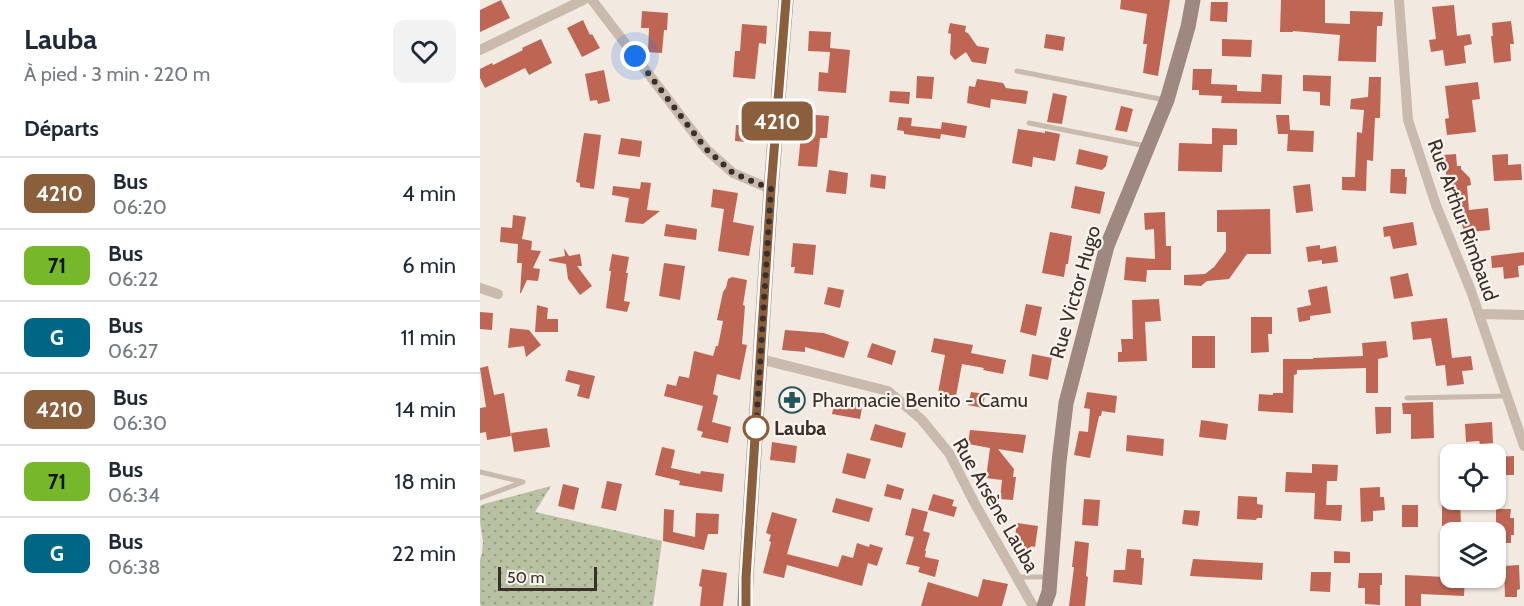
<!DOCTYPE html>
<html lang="fr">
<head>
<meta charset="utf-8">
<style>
	body { margin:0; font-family:Cabin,sans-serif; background:#f2f2f3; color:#1f2937; height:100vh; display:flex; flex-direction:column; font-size:22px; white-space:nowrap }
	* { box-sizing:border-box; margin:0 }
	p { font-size:20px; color:#747a83 }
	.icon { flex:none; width:33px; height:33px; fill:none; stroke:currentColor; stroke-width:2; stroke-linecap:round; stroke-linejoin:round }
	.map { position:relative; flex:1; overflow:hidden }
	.drawer { display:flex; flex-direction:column; background:#fff; width:480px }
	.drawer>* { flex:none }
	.badge { padding:0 12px; border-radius:9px; font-size:21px; line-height:39px }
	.fabs { position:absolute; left:960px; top:444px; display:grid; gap:12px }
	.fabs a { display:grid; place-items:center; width:66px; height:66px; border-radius:12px; background:#fff; box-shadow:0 2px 4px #0004; font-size:30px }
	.scale { position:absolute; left:18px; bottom:15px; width:99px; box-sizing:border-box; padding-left:6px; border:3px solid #392f2b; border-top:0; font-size:16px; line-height:21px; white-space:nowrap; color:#392f2b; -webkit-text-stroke:4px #faf3ee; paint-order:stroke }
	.you { position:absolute; width:30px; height:30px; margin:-15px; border:4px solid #fff; border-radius:50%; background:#1a73e8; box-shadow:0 0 0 9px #1a73e833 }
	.map>.badge { position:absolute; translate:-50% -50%; box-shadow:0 0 0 3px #fff }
	h2 { padding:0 24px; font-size:22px; line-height:54px }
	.round { display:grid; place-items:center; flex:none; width:63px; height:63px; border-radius:12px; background:#f2f2f3 }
	.summary { display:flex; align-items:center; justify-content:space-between; height:102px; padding:0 24px }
	h1 { font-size:28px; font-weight:700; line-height:45px }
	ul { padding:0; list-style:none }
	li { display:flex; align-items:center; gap:18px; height:72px; padding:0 24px; border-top:2px solid #e0e1e3 }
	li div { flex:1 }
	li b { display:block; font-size:22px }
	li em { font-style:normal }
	li .badge { min-width:66px; font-weight:700; text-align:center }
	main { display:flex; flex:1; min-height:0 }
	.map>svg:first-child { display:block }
	.grass { fill:url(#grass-dots) }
	.building { fill:#be6653 }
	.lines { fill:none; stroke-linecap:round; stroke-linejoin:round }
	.lane { stroke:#cab9ad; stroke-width:5 }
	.street { stroke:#cab9ad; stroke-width:10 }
	.secondary { stroke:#9e887f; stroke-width:15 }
	.line-casing { stroke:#fff; stroke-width:14 }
	.line { stroke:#8b5e3c; stroke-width:9 }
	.walk { stroke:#392f2b; stroke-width:6; stroke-dasharray:0 10.8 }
	.stop-dot { fill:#fff; stroke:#8b5e3c; stroke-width:3 }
	.labels { text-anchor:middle; stroke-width:4.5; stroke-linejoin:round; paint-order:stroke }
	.street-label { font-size:20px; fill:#392f2b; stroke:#faf3ee }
	.poi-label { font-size:20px; fill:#392f2b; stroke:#faf3ee; text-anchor:start }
	.stop-label { font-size:20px; font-weight:bold; fill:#392f2b; stroke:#faf3ee; text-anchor:start }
</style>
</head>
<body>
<main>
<section class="drawer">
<div class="summary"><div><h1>Lauba</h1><p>À pied · 3 min · 220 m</p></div><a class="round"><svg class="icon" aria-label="heart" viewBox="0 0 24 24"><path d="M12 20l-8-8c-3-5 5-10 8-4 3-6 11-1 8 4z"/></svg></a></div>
<h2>Départs</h2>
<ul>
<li><span class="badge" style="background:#8b5e3c;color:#fff">4210</span><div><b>Bus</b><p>06:20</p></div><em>4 min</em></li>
<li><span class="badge" style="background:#76b82a;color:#111">71</span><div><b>Bus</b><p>06:22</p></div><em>6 min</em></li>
<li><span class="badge" style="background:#006685;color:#fff">G</span><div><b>Bus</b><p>06:27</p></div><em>11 min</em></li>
<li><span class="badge" style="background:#8b5e3c;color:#fff">4210</span><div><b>Bus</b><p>06:30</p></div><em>14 min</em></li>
<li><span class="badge" style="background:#76b82a;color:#111">71</span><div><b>Bus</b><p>06:34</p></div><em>18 min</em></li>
<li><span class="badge" style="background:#006685;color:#fff">G</span><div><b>Bus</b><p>06:38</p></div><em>22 min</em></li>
</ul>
</section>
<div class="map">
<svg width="1044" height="606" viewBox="0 0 1044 606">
	<defs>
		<pattern id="grass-dots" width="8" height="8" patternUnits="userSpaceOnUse" patternTransform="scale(1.5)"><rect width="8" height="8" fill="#b8c1a2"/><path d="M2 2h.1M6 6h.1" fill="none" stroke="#979d84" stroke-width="1.8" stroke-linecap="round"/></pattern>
	</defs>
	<rect width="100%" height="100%" fill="#f2e9e1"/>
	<path class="grass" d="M71,486l-16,26 127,29 -9,65h-172l-1,-2v-44l2,-7 1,-11 -3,-21v-15l4,-2z"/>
	<path class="building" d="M21,0l9,18 -30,14v-22z
		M641,0h49l-12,76 -15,-3 4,-29h-4l4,-30 -27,-5z
		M801,0h44v23l25,1v-13l33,1 -1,14h-5l-1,36 -38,-1 2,-26 -47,-4v1h-13z
		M731,2h17l-1,20 -17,-1z
		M974,5l3,31 13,-2 2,10 -8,2 2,17 -21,3 -2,-16 -12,2 -2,-12 7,-1 -4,-32z
		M162,11l26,2 -1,17h-3l-2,23 -14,-1 1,-24h-8z
		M103,20l7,15 2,-1 8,14 -18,9 -15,-29z
		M1031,21l3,23h-4l1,17 -17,2 -3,-27h2l-1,-13z
		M470,23l16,3 -1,6 3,1 9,13 12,2 -3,16 -14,-2 -6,-10 -11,8 -5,-6 1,-20 -3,-1z
		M262,24l25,2 -1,18 -7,-1 -4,36 -22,-2 2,-26h5z
		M329,31l22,1 -1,16 20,2 -4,43 -28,-2 1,-19 9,1 2,-21 -22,-1z
		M566,34l19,3 -2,14 -19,-3z
		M61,39l11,24 -23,12 -4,-7 -40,20 -5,-10v-9l12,-6 1,2 30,-15 -1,-2z
		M742,39l30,1 -1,17 -29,-1z
		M713,69h19l-1,15 26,1v6l24,1 1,-18 20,1 -1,29 -60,-1 1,-7 -23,-1v-5h-7z
		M124,70l6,31 -12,3 -1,-4 -7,1 -5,-27z
		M823,75l28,1 -1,30 -10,-1v-13l-17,-1z
		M437,76l17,1 -2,22 -16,-1z
		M889,77h12l-1,41h-5l-2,43 -6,-1 -1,31 -24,-1v-13h13l2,-45 5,1 2,-23 -14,-1 1,-10 17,-2z
		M497,79l26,4 3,5 22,3 -2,13 -35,-5 -1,9 -23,-5 2,-17 6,1z
		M998,82l2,17 -8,1 4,32 -29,3 -2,-16 4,-1 -4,-32z
		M410,91l20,1 -1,12 -20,-2z
		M573,93l14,3 -5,28 -15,-2z
		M641,106l12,3 -6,23 -12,-2z
		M323,114l26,2 -2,22h-7l-3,29 -19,-1z
		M796,115h13l1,15 24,1 -1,21 -26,-1 1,-17h-10z
		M419,117l13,1 -1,8 30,3 1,-7 25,4 -2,12 -24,-4 -1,5 -36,-5v-3l-7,-1z
		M256,125l22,1 -1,17 -22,-2z
		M732,128l25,1v16h-14l-1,27 -44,-1 1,-28 33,1z
		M538,129l27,4v-2l15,3 -5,27 -22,-4 -1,10 -20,-4z
		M104,133l17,2 -7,54 -14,-2v-4l-4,-1z
		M141,138l21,3 -2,16 -22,-3z
		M599,149l29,7 -2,10 -4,4 -26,-6z
		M976,154l1,12h4v3l9,9 1,7 -4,1 2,24 19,-2 2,22 -20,2v-2l-6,1 -4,-13h-1l-3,-23 -6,1 -7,-41z
		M1028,154v11l13,-1 1,16 -28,1 -2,-26z
		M911,169h14v8h2l-1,17 -16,-1z
		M349,170l19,3 -2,21 -20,-2z
		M391,174l15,2 -1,13 -15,-2z
		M161,182l10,1 -4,27 13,1 -17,13 -18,-2 4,-24 -17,-3 1,-9 27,3z
		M830,184l3,27 -17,2 -3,-27z
		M595,186l30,6 -5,22 -29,-6z
		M233,189l25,4 -5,29 21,4 -5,30 -31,-5 6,-42 -13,-2z
		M790,209l1,45h-24l-18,25 -22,2 -6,5 -17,-1v-10l21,-1 9,-7 12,-16v-19h-9v-22z
		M685,212l1,34h5v24h-24l-1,12 -22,-2 2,-23 29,2 -1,-30 -9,1 -1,-17z
		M33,215l13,2 -4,22 10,2 -1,9 10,1 -8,17 7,1 -2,12 -11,-1 -6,13h-1l2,-30h-5l1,-19 -18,-2 1,-15 11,1z
		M933,222l4,23 -24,4 -3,-13 -6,1 -1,-10z
		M186,224l31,5 -1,11 -32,-4z
		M570,232l22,4 -4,28h-2l-2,13 -22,-4z
		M313,243l23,2 -3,30 -19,-2 1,-6h-4z
		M840,245v4l16,-3 2,16 -16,2v-4l-14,2 -2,-15z
		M84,248l5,8 11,-2 2,12h-5l15,20 -12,9 -12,-16 -2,-15 -17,-3v-2l16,-3z
		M1044,252v13l-6,1 1,11 -15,2 -1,-12 -11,1 -1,-12z
		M132,254l17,3 -3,16h2l-4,28 6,1 -3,10 -21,-4 5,-37h-2z
		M184,263l21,3 -5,34 -21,-4z
		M928,273l5,23 -19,3 -4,-22z
		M252,277l15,3 -4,25 2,1 -3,38 5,1 -7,35 -23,-6 -4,20 5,2 -6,26 19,5 -3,16 -27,-6 2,-5 -6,-2 6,-24 -39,-10 3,-12 9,2 3,-10 10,2 5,-27 19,5 3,-10h2l5,-25 -6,-1 6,-28 3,-4 2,-9z
		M847,286l4,27 -21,3v4l-11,2 -2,-14 14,-3 -3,-15z
		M348,287l16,3 -4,18 -16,-4z
		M679,299l2,22 -16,1 2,39 -29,1v-10h4l-1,-13h12l-1,-39z
		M546,304l16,3 -6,29 -16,-4z
		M57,305l11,3 -1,11h11v13h-23z
		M0,312l13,1 -1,17 -12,-1z
		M771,317h21v17h-4l1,18 -18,1z
		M967,318l5,40 19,-2 2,14 -11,1 2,13 -17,2 -2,-21 -9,1 -5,-28 -18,2 -2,-18z
		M30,328l19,2 12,15 -15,12 -2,-11 -16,2z
		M305,330l39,3 25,9 -5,16 -39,-11v5l-23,-2z
		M712,336h23v32h-23z
		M454,338l39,7 -2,8 35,7 -3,14 -20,-4 1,-2 -22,-4 -6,32 -18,-3 7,-38 -14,-3z
		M906,341l2,16 -10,2v34h-12v-25l-69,2v4l-3,1 -1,38 -35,-2 1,-17 14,1v-2h10v-34h30v-1l50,-2 -1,-13z
		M392,343l24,8 -4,14 -25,-8z
		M552,354l20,4 -4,22 -19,-4z
		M8,366l6,29 10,-2 7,43 -24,4 -1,-8 -6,1v-25l6,-1 -6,-39z
		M88,370l27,6 -6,23 -12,-3 3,-11 -15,-4z
		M307,389l13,4 -5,18 -16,-3 3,-16z
		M491,392l14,2 -2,14 -15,-3z
		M607,392l30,4 -2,17 -13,-2 -1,5h-2l-9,42 -16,-3 5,-24 9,1 2,-23 -6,-1z
		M356,396l27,5 -3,18 -28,-5z
		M953,402l1,36 -23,1v-25h-8l-1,-11z
		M895,407h16v26l-15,1z
		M721,420l27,4 -2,16 -27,-3z
		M1012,422l1,21 -13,1 -1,-3 -13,1 -1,-18z
		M395,424l31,9 -4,15 -32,-8z
		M67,428l3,19 -36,5 -3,-19z
		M490,430l56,5 -3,18 -25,-4 16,20 -1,8h3l-3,23 -13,-1 2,-19 -16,-2 4,-30 -22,-4z
		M647,435l37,4 -1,17 -37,-5z
		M292,442l25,4 -2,17 -25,-3z
		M182,447l13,3 -4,18 29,6 1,-3 23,3 -2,18 -43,-7 1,-4 -25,-6z
		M367,453l24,6 -6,20 -23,-6z
		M1034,456v19h-18v-18z
		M832,464l26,1 -1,16h-10l-1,24h16l-1,16 -27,-2 1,-26 -30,-1 1,-20 26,1z
		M127,481l15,3 -6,27 -15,-3z
		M83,484l16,4 -5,22 -16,-4z
		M407,484l17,5 -3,11 -17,-4z
		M900,487v10h4l1,13 -12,1v10l-12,1 -1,-34z
		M453,494l21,6 -2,6 5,1 -3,10 -26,-7z
		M758,496l19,1v7l6,1 -1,13h-5l-1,2 -19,-1z
		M356,498l37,10 -4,14 -37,-10z
		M604,499l16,1 -2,26 -16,-1z
		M962,500h18l1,25 -19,1z
		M922,505h16v22h-16z
		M432,508l16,4 -5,19 7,2 -5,18h1l-1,6 14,3 -4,17 -17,-5 2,-5 -14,-3 8,-27 -9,-2z
		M184,509l10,1 -1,22 22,5 1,-24 23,1 -1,20h-10l-4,16 -41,-9z
		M1016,509h15l-1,9h4v17h-3v8h-15z
		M704,510l16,1 -2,15 -16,-2z
		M292,512l25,7 -10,35 51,13 4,-12 11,3 4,-15 12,4 1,-3 13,4 -6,18 -9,-3 -6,23 -75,-21 -3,13 -21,-5 8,-31 -2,-1 2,-6 -5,-2z
		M537,523l21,3 -3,21 -4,-1 -1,5 -10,-1 1,-5 -7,-1z
		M595,541l14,2 -3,33 2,1 -3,29h-16l5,-39h-2z
		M647,549l14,1v8h3l-2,27 -29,-3 1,-12h11z
		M854,551l16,1v11h-16z
		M713,559l70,4 -1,17 -72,-4z
		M1039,565l1,24 -3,1v7h-12l-1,-31z
		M222,569l25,4 -4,33h-23l2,-19 -3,-1z
		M831,572h20l-1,20 -20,-1z
		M879,573h23v12h-2v20l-15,-1v-16h-7z
		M925,575l60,3 -1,18 -43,-2v12h-16z
		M503,579l25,5 -6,22h-81l7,-24 50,15z"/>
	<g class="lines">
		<path class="lane" d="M537,71l148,29
			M549,123l117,23
			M927,398l100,-2
			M0,472l43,10 -43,16
			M537,577h29l2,-3"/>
		<path class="street" d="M112,0l114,149 27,24 38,16
			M919,0l9,120 28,85 35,86 53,155
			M0,50l103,-50
			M0,288l18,6
			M999,314l45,1
			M280,359l128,32 33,28 28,34 26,51 58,102"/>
		<path class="secondary" d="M265,606l1,-28 25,-389 15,-189
			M564,606l5,-14 10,-130 7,-59 41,-157 60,-146 21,-73 5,-27"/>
	</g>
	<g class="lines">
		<g class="line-casing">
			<path id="line" d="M266,606v-28l25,-389 15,-189"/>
		</g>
		<use href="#line" class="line"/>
		<path class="walk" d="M155,56l71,93 27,24 38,16 -15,239"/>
	</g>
	<defs>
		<g id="pharmacy-ring" transform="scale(1.35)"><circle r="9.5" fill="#faf3ee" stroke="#235858" stroke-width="1.5"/><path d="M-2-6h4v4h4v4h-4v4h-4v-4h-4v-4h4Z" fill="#235858"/></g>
	</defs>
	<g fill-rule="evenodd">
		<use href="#pharmacy-ring" x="312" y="400"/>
	</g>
	<circle class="stop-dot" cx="276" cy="428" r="12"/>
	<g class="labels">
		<g class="street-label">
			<text transform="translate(983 220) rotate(70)" y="7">Rue Arthur Rimbaud</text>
			<text transform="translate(595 292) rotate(-74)" y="7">Rue Victor Hugo</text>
			<text transform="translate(516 505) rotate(60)" y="7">Rue Arsène Lauba</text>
		</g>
		<g class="poi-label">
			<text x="332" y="407">Pharmacie Benito - Camu</text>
		</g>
		<g class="stop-label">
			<text x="294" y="435">Lauba</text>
		</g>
	</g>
</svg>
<div class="fabs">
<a><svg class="icon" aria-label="locate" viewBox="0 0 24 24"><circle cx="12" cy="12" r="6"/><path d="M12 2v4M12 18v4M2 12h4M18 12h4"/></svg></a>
<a><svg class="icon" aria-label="layers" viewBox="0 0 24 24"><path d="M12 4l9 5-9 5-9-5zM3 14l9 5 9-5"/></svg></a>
</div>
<div class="scale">50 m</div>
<div class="you" style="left:155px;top:56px"></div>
<b class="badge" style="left:297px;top:121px;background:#8b5e3c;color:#fff">4210</b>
</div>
</main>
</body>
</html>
